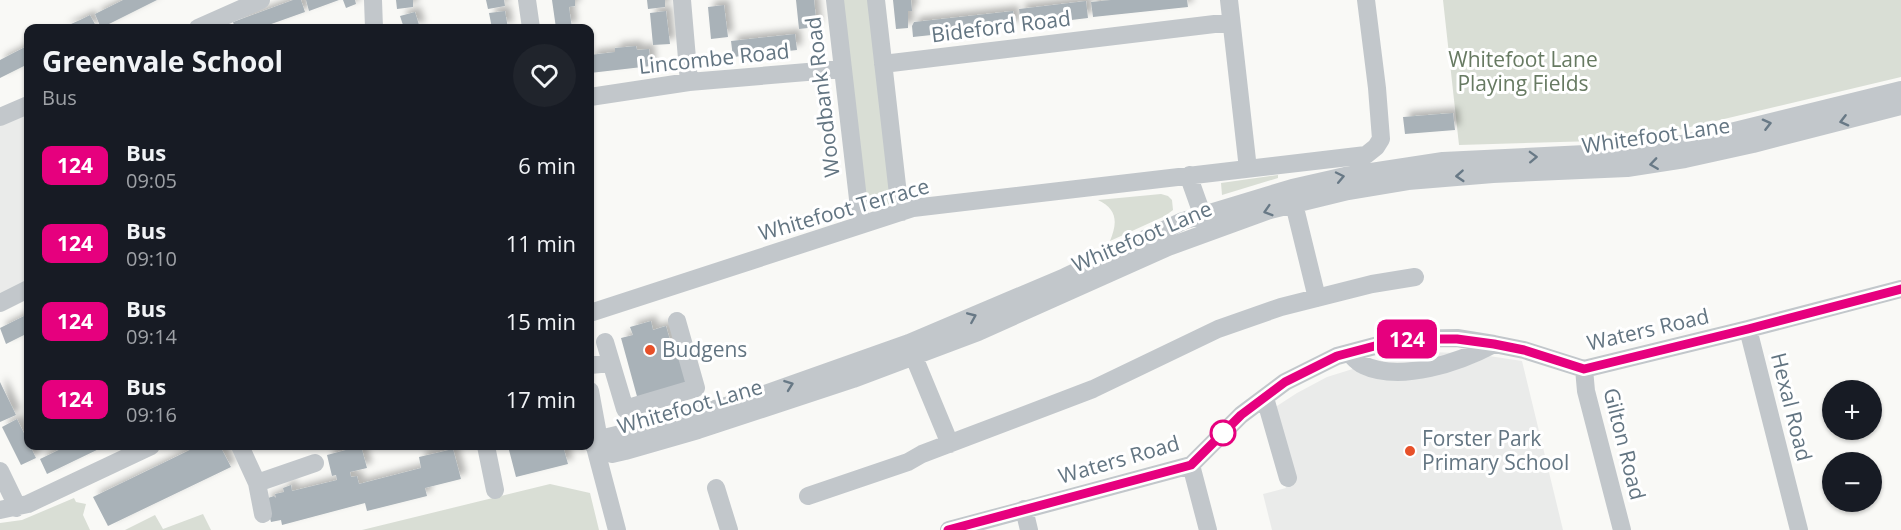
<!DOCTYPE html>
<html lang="en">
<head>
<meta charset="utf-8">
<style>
	body { margin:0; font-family:"Open Sans",sans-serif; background:#20242c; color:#f1f3f6; height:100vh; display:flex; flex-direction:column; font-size:22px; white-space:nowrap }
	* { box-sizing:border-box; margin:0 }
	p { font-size:20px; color:#9ea1a6 }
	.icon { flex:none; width:33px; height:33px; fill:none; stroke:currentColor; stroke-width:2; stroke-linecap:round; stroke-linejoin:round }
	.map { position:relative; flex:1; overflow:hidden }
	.panel { position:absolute; left:24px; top:24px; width:570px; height:426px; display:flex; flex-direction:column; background:#171b24; border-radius:12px; box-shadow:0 2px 4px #0004 }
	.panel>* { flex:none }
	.badge { padding:0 12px; border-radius:9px; font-size:21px; line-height:39px }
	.controls { position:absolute; left:1822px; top:380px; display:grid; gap:12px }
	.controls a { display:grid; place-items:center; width:60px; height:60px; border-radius:50%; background:#171b24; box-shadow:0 2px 4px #0004; font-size:30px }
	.map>.badge { position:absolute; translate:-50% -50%; box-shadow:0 0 0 3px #fff }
	.round { display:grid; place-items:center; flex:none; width:63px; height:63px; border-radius:32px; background:#20242c }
	.head { display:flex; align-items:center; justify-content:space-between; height:102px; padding:0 18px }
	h1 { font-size:28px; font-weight:700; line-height:45px }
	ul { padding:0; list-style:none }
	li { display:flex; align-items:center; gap:18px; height:78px; padding:0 18px }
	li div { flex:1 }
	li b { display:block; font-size:22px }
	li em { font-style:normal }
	li .badge { min-width:66px; font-weight:700; text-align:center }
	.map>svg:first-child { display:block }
	.built { fill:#eaebea }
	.green { fill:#d9ded5 }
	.building { fill:#a9b2b8; filter:url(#shadow) }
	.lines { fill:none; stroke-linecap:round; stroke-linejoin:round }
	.minor { stroke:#c2c7cb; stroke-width:18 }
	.oneway { stroke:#687986 }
	.line-casing { stroke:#fff; stroke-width:14 }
	.line { stroke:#e6007e; stroke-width:9 }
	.poi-dot { fill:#e75029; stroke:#fff; stroke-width:2 }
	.stop-dot { fill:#fff; stroke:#e6007e; stroke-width:3 }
	.labels { text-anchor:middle; stroke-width:6; stroke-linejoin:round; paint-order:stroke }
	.street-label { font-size:21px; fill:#637582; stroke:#fff }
	.park-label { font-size:21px; fill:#677a62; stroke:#fff }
	.poi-label { font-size:21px; fill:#637582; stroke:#fff; text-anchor:start }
</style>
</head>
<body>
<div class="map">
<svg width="1901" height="530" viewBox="0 0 1901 530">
	<defs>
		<filter id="shadow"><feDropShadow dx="5.5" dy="-5.5" stdDeviation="3" flood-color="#0004"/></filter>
	</defs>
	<rect width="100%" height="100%" fill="#f9f9f6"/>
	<path class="built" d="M28,112v167l-28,14v-167z
		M1433,352l43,2 46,7 41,169h-291l-9,-36 23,-6 -20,-75 31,-20 30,-16 61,-19z"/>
	<path class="green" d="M842,0h27l22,204 -25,5z
		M1443,0h458v77l-236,56 -69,8 -137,4z
		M1278,175v3l-56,17 -1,-12z
		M1161,194l7,2 4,4 1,10 -8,6 -55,25c8,-19 7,-32 -12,-41z
		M550,484l40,9 9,37h-237z
		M74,498l2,4 10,2 -3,11 7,15h-90v-7l22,-3z
		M203,514l8,16h-86l30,-15 8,14z"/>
	<path class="building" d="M123,0h34l-56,28 -6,-14z
		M293,0h8l4,12 -45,16h-25l-2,-6z
		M306,0h33l-30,11z
		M343,0h12l1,4 -10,4z
		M396,0h17v7l-16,2z
		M486,0h18l1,6 -17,3z
		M552,0h23v6l-6,1 3,21h-16z
		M647,0h18v7l-17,2z
		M796,0h18l3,27 -18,2z
		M893,0h18l1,11h-4v17l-12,1z
		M1111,0h76l1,7 -95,10 -2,-15z
		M1086,1l2,17 -67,8 -2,-17z
		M724,5l4,32 -17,2 -3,-32z
		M505,11l3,17h-16l-3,-15z
		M666,11l4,33 -17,1 -3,-32z
		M1013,11l2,15 -102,11 -1,-11 2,-4z
		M415,12l5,16h-16l-4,-12z
		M90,15l7,13h-35l18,-8z
		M795,34l2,16 -64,7 -2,-16z
		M636,46l1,4 12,-1 2,17 -61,7v-18l25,-3v-4z
		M25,47l3,7v10l-28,14v-18z
		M1453,113l2,17 -50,4 -2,-17z
		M28,314v19l-22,11 -6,-16z
		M651,321l2,9 13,-4 8,28 6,-2 10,33 -52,15 -17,-62 12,-3 -3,-8z
		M0,382l16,33 -16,7z
		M17,419l19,39 -15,7 -19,-38z
		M67,446h38l-58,28 -7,-15z
		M198,446h22l11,21 -123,59 -15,-29z
		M361,446l6,22 -17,4 1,5 6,-1 2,8 62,-16 -2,-11 34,-8 8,30 -36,9 2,8 -60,15 -2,-8 -83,22 -1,-5 -10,2 -6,-23 9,-3 2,2 -1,-4 9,-2 -1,-4 8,-3 1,6 45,-11 -1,-5 -4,1 -5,-21z
		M525,446h38l5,18 -52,13 -7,-27z"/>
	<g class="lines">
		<path class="minor" d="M373,0l1,28
			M527,0l4,28
			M682,0l7,82
			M835,0l26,225
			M876,0l23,203 3,9
			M1229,0l19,169
			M198,28l63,-28
			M883,64l348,-42
			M590,97l99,-15 154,-13
			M0,117l28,-12
			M1190,175l1,8 15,42
			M1294,204l23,94
			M0,303l28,-14
			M590,313l323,-105 453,-53 10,-8 5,-8 -4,-51 -11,-88
			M1748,329l51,201
			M605,342l20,67 71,-21 -19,-67
			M909,345l41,99
			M1349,353c4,4 9,10 14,12 38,18 97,-3 131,-21
			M590,365l21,-2
			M1584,369l2,22 36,139
			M590,391l7,38 -2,18
			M1265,398l23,80
			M590,440l5,7 22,83
			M240,446l17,37 58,-20
			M486,446l9,44
			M595,447l13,-10 50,-12 93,-26 158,-56 156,-66 118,-56 109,-33 53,-12 98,-15 183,-9 56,-8 219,-54
			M595,447l17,7 13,-3 73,-21 155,-51 125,-47 190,-85 102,-37 78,-19 60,-10 85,-7 134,-6 58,-9 68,-15 148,-38
			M1191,465l17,65
			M0,471l15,31 1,6
			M257,483l6,31
			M716,488l13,42
			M808,496l100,-34 14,-8 171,-65 125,-60 63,-22 91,-23 43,-7
			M1024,509l5,21
			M0,510l28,-6 123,-58
			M949,530l242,-65 50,-50 44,-33 52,-26 64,-17 56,-1 37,6 30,6 60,19 164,-40 153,-40"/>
	</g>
	<defs><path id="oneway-chevron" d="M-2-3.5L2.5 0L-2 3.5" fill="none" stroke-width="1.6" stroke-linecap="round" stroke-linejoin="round" transform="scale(1.5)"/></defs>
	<g class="oneway">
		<use href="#oneway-chevron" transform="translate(1844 121) rotate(166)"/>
		<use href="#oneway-chevron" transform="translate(1767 124) rotate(-14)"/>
		<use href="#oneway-chevron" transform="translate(1533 157) rotate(-2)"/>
		<use href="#oneway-chevron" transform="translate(1654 164) rotate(172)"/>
		<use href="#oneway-chevron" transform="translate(1460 176) rotate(176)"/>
		<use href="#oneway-chevron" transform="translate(1340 177) rotate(-12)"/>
		<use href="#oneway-chevron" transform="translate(1268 211) rotate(163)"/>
		<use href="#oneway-chevron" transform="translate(972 317) rotate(-23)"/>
		<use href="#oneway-chevron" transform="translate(789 385) rotate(-20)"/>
	</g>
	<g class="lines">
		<g class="line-casing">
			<path id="line" d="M948,530l243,-65 50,-50 44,-33 52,-26 64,-17h56l37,5 30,6 60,19 164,-40 153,-40"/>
		</g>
		<use href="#line" class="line"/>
	</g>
	<g class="poi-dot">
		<circle cx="650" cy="350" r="6"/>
		<circle cx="1410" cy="451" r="6"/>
	</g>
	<circle class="stop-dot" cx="1223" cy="433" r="12"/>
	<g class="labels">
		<g class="street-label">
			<text transform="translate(1001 27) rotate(-7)" y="7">Bideford Road</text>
			<text transform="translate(714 59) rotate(-6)" y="7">Lincombe Road</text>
			<text transform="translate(823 97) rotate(-97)" y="7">Woodbank Road</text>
			<text transform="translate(1656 136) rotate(-8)" y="7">Whitefoot Lane</text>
			<text transform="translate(844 210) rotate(-16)" y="7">Whitefoot Terrace</text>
			<text transform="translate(1142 237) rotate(-23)" y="7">Whitefoot Lane</text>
			<text transform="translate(1648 330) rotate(-13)" y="7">Waters Road</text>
			<text transform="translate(690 407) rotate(-16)" y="7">Whitefoot Lane</text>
			<text transform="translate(1791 407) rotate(76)" y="7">Hexal Road</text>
			<text transform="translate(1624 444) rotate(76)" y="7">Gilton Road</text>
			<text transform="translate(1119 460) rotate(-16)" y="7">Waters Road</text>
		</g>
		<g class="park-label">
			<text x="1523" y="67">Whitefoot Lane<tspan x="1523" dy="24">Playing Fields</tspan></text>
		</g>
		<g class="poi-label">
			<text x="662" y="357">Budgens</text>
			<text x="1422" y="446">Forster Park<tspan x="1422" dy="24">Primary School</tspan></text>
		</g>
	</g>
</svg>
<div class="controls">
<a>+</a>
<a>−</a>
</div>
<b class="badge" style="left:1407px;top:339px;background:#e6007e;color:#fff">124</b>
<section class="panel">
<div class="head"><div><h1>Greenvale School</h1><p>Bus</p></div><a class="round"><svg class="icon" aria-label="heart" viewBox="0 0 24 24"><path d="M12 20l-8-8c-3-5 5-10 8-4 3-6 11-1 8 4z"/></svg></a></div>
<ul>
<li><span class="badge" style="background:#e6007e;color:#fff">124</span><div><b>Bus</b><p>09:05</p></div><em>6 min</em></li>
<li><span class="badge" style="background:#e6007e;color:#fff">124</span><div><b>Bus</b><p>09:10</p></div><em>11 min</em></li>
<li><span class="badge" style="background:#e6007e;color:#fff">124</span><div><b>Bus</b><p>09:14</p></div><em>15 min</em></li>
<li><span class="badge" style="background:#e6007e;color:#fff">124</span><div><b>Bus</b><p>09:16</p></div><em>17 min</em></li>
</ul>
</section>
</div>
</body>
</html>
